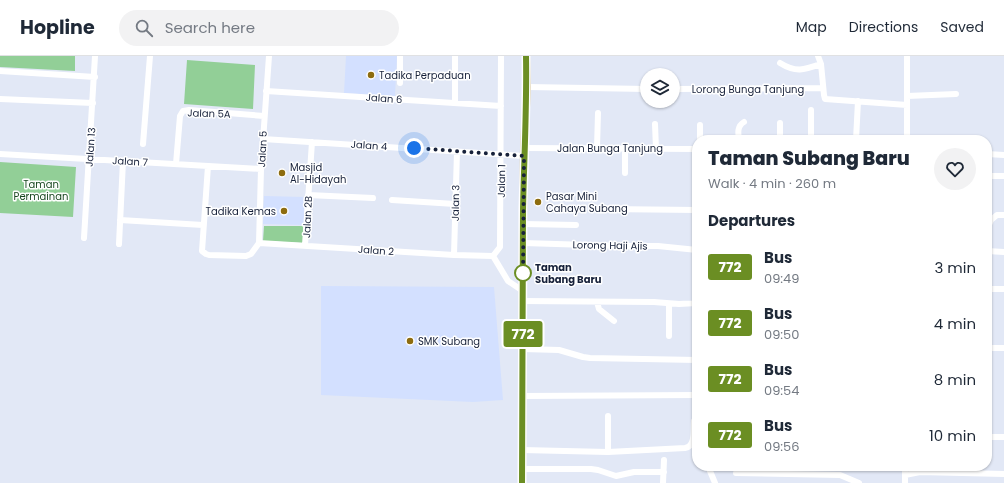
<!DOCTYPE html>
<html lang="en">
<head>
<meta charset="utf-8">
<style>
	body { margin:0; font-family:Poppins,sans-serif; background:#f2f2f3; color:#1f2937; height:100vh; display:flex; flex-direction:column; font-size:15px; white-space:nowrap }
	* { box-sizing:border-box; margin:0 }
	p { font-size:13px; color:#747a83 }
	.icon { flex:none; width:22px; height:22px; fill:none; stroke:currentColor; stroke-width:2; stroke-linecap:round; stroke-linejoin:round }
	.map { position:relative; flex:1; overflow:hidden }
	.drawer { position:absolute; left:692px; top:79px; width:300px; height:336px; display:flex; flex-direction:column; background:#fff; border-radius:16px; box-shadow:0 1px 3px #0004 }
	.drawer>* { flex:none }
	.badge { padding:0 8px; border-radius:3px; font-size:14px; line-height:26px }
	.tools { position:absolute; left:640px; top:12px; display:grid; gap:8px }
	.tools a { display:grid; place-items:center; width:40px; height:40px; border-radius:50%; background:#fff; box-shadow:0 1px 3px #0004; font-size:20px }
	.you { position:absolute; width:20px; height:20px; margin:-10px; border:3px solid #fff; border-radius:50%; background:#1a73e8; box-shadow:0 0 0 6px #1a73e833 }
	.map>.badge { position:absolute; translate:-50% -50%; box-shadow:0 0 0 2px #fff }
	h2 { padding:0 16px; font-size:15px; line-height:36px }
	.round { display:grid; place-items:center; flex:none; width:42px; height:42px; border-radius:21px; background:#f2f2f3 }
	.head { display:flex; align-items:center; justify-content:space-between; height:68px; padding:0 16px }
	h1 { font-size:19px; font-weight:800; line-height:30px }
	ul { padding:0; list-style:none }
	li { display:flex; align-items:center; gap:12px; height:56px; padding:0 16px }
	li div { flex:1 }
	li b { display:block; font-size:15px }
	li em { font-style:normal }
	li .badge { min-width:44px; font-weight:700; text-align:center }
	header { display:flex; align-items:center; gap:24px; box-sizing:border-box; height:56px; padding:0 20px; background:#fff; border-bottom:1px solid #e0e1e3 }
	header strong { font-size:19px }
	nav { display:flex; gap:22px; margin-inline-start:auto; font-size:14px }
	.search { width:280px; height:36px; background:#f2f2f3; display:flex; align-items:center; gap:10px; box-sizing:border-box; padding:0 14px; border-radius:22px; color:#747a83; font-size:15px }
	.map>svg:first-child { display:block }
	.built { fill:#d3e0ff }
	.green { fill:#92cf97 }
	.lines { fill:none; stroke-linecap:round; stroke-linejoin:round }
	.minor { stroke:#fff; stroke-width:6 }
	.major { stroke:#cdb883; stroke-width:8 }
	.line-casing { stroke:#fff; stroke-width:9 }
	.line { stroke:#6b8e23; stroke-width:6 }
	.walk { stroke:#17213a; stroke-width:4; stroke-dasharray:0 7.2 }
	.poi-dot { fill:#8d6c0f; stroke:#fff; stroke-width:1.5 }
	.stop-dot { fill:#fff; stroke:#6b8e23; stroke-width:2 }
	.labels { text-anchor:middle; stroke-width:3; stroke-linejoin:round; paint-order:stroke }
	.poi-label { font-size:10px; fill:#17213a; stroke:#fff; text-anchor:start }
	.street-label { font-size:10px; fill:#17213a; stroke:#fff }
	.park-label { font-size:10px; fill:#18471f; stroke:#fff }
	.stop-label { font-size:10px; font-weight:bold; fill:#17213a; stroke:#fff; text-anchor:start }
</style>
</head>
<body>
<header>
<strong>Hopline</strong>
<div class="search"><svg class="icon" aria-label="search" viewBox="0 0 24 24"><circle cx="10" cy="10" r="6"/><path d="M15 15l6 6"/></svg>Search here</div>
<nav><a>Map</a><a>Directions</a><a>Saved</a></nav>
</header>
<div class="map">
<svg width="1004" height="427" viewBox="0 0 1004 427">
	<rect width="100%" height="100%" fill="#e2e8f6"/>
	<path class="built" d="M346,0h51l-2,40 -51,-3z
		M264,140l41,1 -1,28 -41,-1z
		M321,230l173,1 9,113 -30,2 -152,-7z"/>
	<path class="green" d="M0,0h75v15l-75,-4z
		M187,4l68,5 -2,44 -69,-5z
		M0,106l76,5 -3,50 -73,-4z
		M264,170h40l-1,17 -40,-2z"/>
	<g class="lines">
		<path class="minor" d="M455,0v47
			M818,0l3,8 3,31 1,4 82,6
			M780,7c16,10 24,7 41,1
			M0,15l95,6
			M400,27v-27
			M527,31l120,2
			M673,33l150,-1
			M266,35l235,15
			M907,40l49,-2
			M0,43l93,4
			M811,54v30
			M655,68l1,25
			M700,69v15
			M263,83l261,17
			M739,84c-1,-7 -2,-14 5,-18
			M780,84v-17
			M856,84l2,-39
			M907,84v-84
			M143,88l7,-88
			M524,92l173,1
			M597,92l1,-35
			M625,93v24
			M0,98l261,15
			M987,98l17,1
			M176,108l4,-48 3,-5 6,-1 75,6
			M208,110l-6,85 4,3 3,1 37,1 5,-2 8,-11 2,-74 8,-113
			M987,120h17
			M308,139l65,3
			M392,144l63,4
			M605,153l92,1
			M120,164l83,5
			M523,168l53,1
			M987,173l4,-9 6,-5h7
			M84,182l11,-182
			M259,187l195,12 39,1
			M523,187l99,3h36l39,4
			M119,188l4,-83
			M305,189l7,-103
			M987,195l17,1
			M454,199l3,-104
			M493,200l7,-9 1,-191
			M493,200l15,25 15,10
			M695,214v33
			M987,233h17
			M522,245l132,1 25,2 18,-1
			M597,246l2,7 15,12
			M669,280v-32
			M987,292h17
			M523,293l36,1 24,7 7,1 107,2
			M523,340l174,-1
			M987,381h17
			M522,394l86,2 77,-4c11,-2 8,-18 9,-27
			M608,396v-36
			M522,413h69l7,1 18,6 18,-4h30
			M710,415l5,12
			M736,417l104,2 19,8
			M905,419l15,-3 84,2
			M663,427l1,-23
			M905,427v-17"/>
		<path class="major" d="M522,427l1,-259 1,-76 3,-61 -1,-31"/>
	</g>
	<g class="lines">
		<g class="line-casing">
			<path id="line" d="M522,427c1,-91 0,-182 1,-273 1,-51 4,-103 3,-154"/>
		</g>
		<use href="#line" class="line"/>
		<path class="walk" d="M414,92l110,8 -1,123v-6"/>
	</g>
	<g class="poi-dot">
		<circle cx="371" cy="19" r="4"/>
		<circle cx="282" cy="117" r="4"/>
		<circle cx="538" cy="146" r="4"/>
		<circle cx="284" cy="155" r="4"/>
		<circle cx="410" cy="285" r="4"/>
	</g>
	<circle class="stop-dot" cx="523" cy="217" r="8"/>
	<g class="labels">
		<g class="poi-label">
			<text x="379" y="23">Tadika Perpaduan</text>
			<text x="290" y="115">Masjid<tspan x="290" dy="12">Al-Hidayah</tspan></text>
			<text x="546" y="144">Pasar Mini<tspan x="546" dy="12">Cahaya Subang</tspan></text>
			<text x="276" y="159" text-anchor="end">Tadika Kemas</text>
			<text x="418" y="289">SMK Subang</text>
		</g>
		<g class="street-label">
			<text x="748" y="37">Lorong Bunga Tanjung</text>
			<text transform="translate(384 42) rotate(4)" y="4">Jalan 6</text>
			<text transform="translate(209 57) rotate(2)" y="4">Jalan 5A</text>
			<text transform="translate(369 89) rotate(4)" y="4">Jalan 4</text>
			<text transform="translate(90 91) rotate(-86)" y="4">Jalan 13</text>
			<text x="610" y="96">Jalan Bunga Tanjung</text>
			<text transform="translate(262 93) rotate(-87)" y="4">Jalan 5</text>
			<text transform="translate(130 105) rotate(3)" y="4">Jalan 7</text>
			<text transform="translate(501 125) rotate(-89)" y="4">Jalan 1</text>
			<text transform="translate(455 147) rotate(-89)" y="4">Jalan 3</text>
			<text transform="translate(307 161) rotate(-87)" y="4">Jalan 2B</text>
			<text transform="translate(610 189) rotate(1)" y="4">Lorong Haji Ajis</text>
			<text transform="translate(376 194) rotate(4)" y="4">Jalan 2</text>
		</g>
		<g class="park-label">
			<text x="41" y="132">Taman<tspan x="41" dy="12">Permainan</tspan></text>
		</g>
		<g class="stop-label">
			<text x="535" y="215">Taman<tspan x="535" dy="12">Subang Baru</tspan></text>
		</g>
	</g>
</svg>
<div class="tools">
<a><svg class="icon" aria-label="layers" viewBox="0 0 24 24"><path d="M12 4l9 5-9 5-9-5zM3 14l9 5 9-5"/></svg></a>
</div>
<div class="you" style="left:414px;top:92px"></div>
<b class="badge" style="left:523px;top:278px;background:#6b8e23;color:#fff">772</b>
<section class="drawer">
<div class="head"><div><h1>Taman Subang Baru</h1><p>Walk · 4 min · 260 m</p></div><a class="round"><svg class="icon" aria-label="heart" viewBox="0 0 24 24"><path d="M12 20l-8-8c-3-5 5-10 8-4 3-6 11-1 8 4z"/></svg></a></div>
<h2>Departures</h2>
<ul>
<li><span class="badge" style="background:#6b8e23;color:#fff">772</span><div><b>Bus</b><p>09:49</p></div><em>3 min</em></li>
<li><span class="badge" style="background:#6b8e23;color:#fff">772</span><div><b>Bus</b><p>09:50</p></div><em>4 min</em></li>
<li><span class="badge" style="background:#6b8e23;color:#fff">772</span><div><b>Bus</b><p>09:54</p></div><em>8 min</em></li>
<li><span class="badge" style="background:#6b8e23;color:#fff">772</span><div><b>Bus</b><p>09:56</p></div><em>10 min</em></li>
</ul>
</section>
</div>
</body>
</html>
